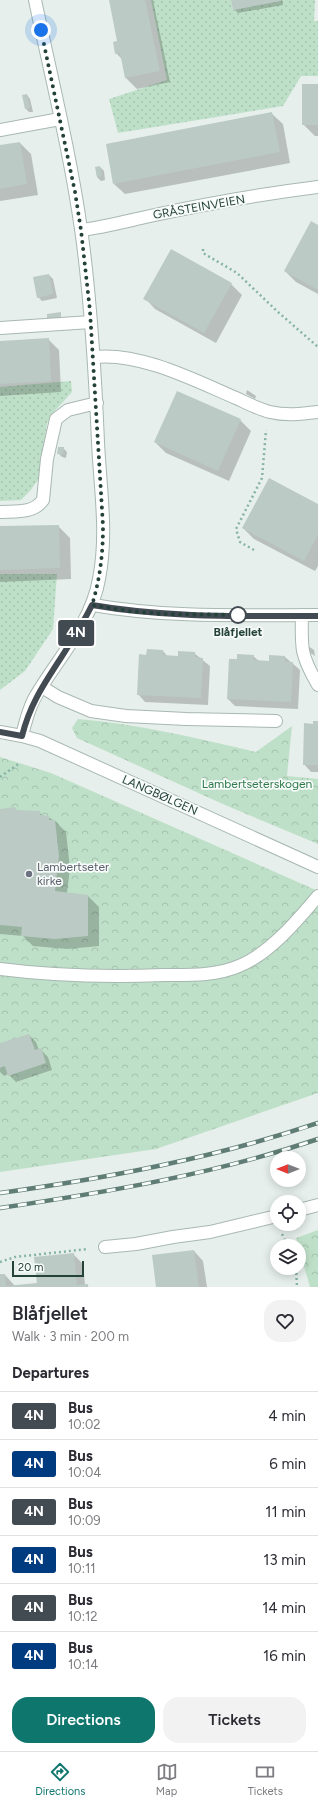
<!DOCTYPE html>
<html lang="en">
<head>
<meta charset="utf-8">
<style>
	body { margin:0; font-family:Figtree,sans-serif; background:#f2f2f3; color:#2b2b33; height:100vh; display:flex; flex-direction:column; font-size:15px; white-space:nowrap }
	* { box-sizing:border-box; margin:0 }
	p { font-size:13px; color:#7c7c81 }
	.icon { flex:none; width:22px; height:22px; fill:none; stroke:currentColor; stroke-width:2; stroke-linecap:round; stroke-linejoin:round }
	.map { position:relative; height:1287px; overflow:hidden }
	.details { display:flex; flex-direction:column; background:#fff; flex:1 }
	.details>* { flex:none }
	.badge { padding:0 8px; border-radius:3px; font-size:14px; line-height:26px }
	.needle { width:26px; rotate:270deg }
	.tools { position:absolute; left:270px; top:1151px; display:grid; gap:8px }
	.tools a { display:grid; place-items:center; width:36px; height:36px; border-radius:50%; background:#fff; box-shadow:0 2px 10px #0003; font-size:20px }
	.scale { position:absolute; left:12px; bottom:10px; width:72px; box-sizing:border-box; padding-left:4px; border:2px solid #24423a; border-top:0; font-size:11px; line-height:14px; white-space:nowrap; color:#24423a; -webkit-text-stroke:3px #f7fbf9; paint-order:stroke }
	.you { position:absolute; width:20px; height:20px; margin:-10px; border:3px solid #fff; border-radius:50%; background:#1a73e8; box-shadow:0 0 0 6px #1a73e833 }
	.map>.badge { position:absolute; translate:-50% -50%; box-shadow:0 0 0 2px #fff }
	h2 { padding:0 12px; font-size:15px; line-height:36px }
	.round { display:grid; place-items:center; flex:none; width:42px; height:42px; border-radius:16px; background:#f2f2f3 }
	.headline { display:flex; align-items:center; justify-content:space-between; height:68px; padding:0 12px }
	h1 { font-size:19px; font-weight:600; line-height:30px }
	.cta { display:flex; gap:8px; margin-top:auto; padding:8px 12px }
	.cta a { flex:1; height:46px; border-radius:16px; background:#0f766e; color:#fff; font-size:16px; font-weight:600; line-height:46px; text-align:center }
	.cta a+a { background:#f2f2f3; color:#2b2b33 }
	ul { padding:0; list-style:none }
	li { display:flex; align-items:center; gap:12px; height:48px; padding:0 12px; border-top:1px solid #e1e1e2 }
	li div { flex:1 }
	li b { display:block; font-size:15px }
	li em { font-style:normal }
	li .badge { min-width:44px; font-weight:700; text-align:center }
	.tabs { display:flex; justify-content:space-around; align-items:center; height:56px; border-top:1px solid #e1e1e2; background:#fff; font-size:11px; color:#7c7c81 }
	.tabs a { display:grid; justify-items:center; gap:2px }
	.tabs .selected { color:#0f766e }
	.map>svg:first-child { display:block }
	.grass { fill:url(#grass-dots) }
	.forest { fill:url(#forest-crowns) }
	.shadow { fill:#0003 }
	.building { fill:#bbcac4 }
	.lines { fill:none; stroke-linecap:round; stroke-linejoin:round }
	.minor-casing { stroke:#a8b8b2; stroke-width:14 }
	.path { stroke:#86b3a5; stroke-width:2.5; stroke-dasharray:2 3; stroke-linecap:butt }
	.minor { stroke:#fff; stroke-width:12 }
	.rail-casing { stroke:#5f7d75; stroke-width:4.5 }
	.rail { stroke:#f7fbf9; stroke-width:3; stroke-dasharray:9; stroke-linecap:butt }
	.line-casing { stroke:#fff; stroke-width:9 }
	.line { stroke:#424a52; stroke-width:6 }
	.walk { stroke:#24423a; stroke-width:4; stroke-dasharray:0 7.2 }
	.stop-dot { fill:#fff; stroke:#424a52; stroke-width:2 }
	.worship-dot { fill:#6b7280; stroke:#f7fbf9; stroke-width:1.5 }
	.labels { text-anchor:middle; stroke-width:3.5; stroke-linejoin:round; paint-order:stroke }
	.street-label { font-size:12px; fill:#24423a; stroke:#f7fbf9 }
	.stop-label { font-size:12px; font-weight:bold; fill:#24423a; stroke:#f7fbf9 }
	.park-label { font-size:12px; fill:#2d7a4b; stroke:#f7fbf9 }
	.worship-label { font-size:12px; fill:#5b616d; stroke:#f7fbf9; text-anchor:start }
</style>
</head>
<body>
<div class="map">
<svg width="318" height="1287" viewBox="0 0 318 1287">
	<defs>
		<pattern id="grass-dots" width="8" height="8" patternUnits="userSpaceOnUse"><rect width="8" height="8" fill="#bfe0c8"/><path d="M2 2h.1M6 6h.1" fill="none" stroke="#a4c1ad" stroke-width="1.8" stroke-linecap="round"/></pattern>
		<pattern id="forest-crowns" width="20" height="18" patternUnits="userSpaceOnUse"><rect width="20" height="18" fill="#bfe0c8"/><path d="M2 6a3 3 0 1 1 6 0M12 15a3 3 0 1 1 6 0" fill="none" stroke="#a4c1ad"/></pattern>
	</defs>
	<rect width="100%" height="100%" fill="#e6efeb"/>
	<path class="grass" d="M151,0h80l2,10 47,-10h35l-1,21h4v55h-17l-18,30 -165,27 -9,-34 58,-19z
		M71,381l1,11 -19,21 -6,10 -7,54 -10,14 -9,9 -21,1v-114z
		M0,574h57l-4,55 -28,42 -25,19z"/>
	<path class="forest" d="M78,719c60,5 119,19 178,33l36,-26 -5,50 31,3v65l-93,-39 -148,-67 -5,-10z
		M0,757l51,16 267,118v202l-162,56 -156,23z
		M318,1230v57h-8l-14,-49z"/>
	<path class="shadow" d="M110,0h43l17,82 -33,7 -11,-11 -4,-19 -6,-6 2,-11z
		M232,0h50l1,5 -45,8 -4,-4z
		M318,85v51h-3l-12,-12z
		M27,95l3,4 3,13h-4l-4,-4z
		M272,114l11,10 7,39 -165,31 -11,-10z
		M20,143l11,11 7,41 -38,6v-55z
		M100,167l4,4 1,9 -4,1 -4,-4 -1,-9z
		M318,226v68l-22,-12 -11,-11z
		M49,275l4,4 4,19 -15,3 -4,-4z
		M231,284l11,11 -26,48 -61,-34 -10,-11z
		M48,339l11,11 2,42 -61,4v-54z
		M247,390l9,6 -1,3 -9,-5z
		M240,420l11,11 -22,50 -63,-28 -11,-11z
		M63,448l4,4 -1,6 -4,-1 -4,-4z
		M318,506v60l-3,5 -61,-32 -11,-11z
		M58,526l12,12 1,41 -71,3v-55z
		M308,646l6,4 1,6 -6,-4z
		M163,651l5,6h11l15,-4 16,13 -2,39 -63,-3 -7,-8 9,-38z
		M253,656l6,5 11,1 15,-5 15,13 -2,39 -63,-3 -7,-7 10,-39z
		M318,722v50h-7l-7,-8 10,-39z
		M15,808l3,4h21l4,4 5,1 7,4 11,11 4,36 -3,25 21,3 11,11v39l-32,3 -34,-3 -10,-10 -23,-2v-124z
		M29,1035l7,7 3,8 1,-1 8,8 4,13 -36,12 -8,-8 -4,2 -4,-4v-28z
		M194,1251l9,10 4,26h-50z
		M73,1254l10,10 2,21 4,2h-89v-12h5l10,11 23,-2z"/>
	<path class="building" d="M109,0h36l15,71 -35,7 -5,-25 -5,1 -2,-12 4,-1z
		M231,0h50v1l-48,9z
		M302,84h16v41h-16z
		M27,94l3,14 -5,1 -3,-14z
		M272,112l8,40 -167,32 -7,-40z
		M20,142l7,42 -27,5v-44z
		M100,166l2,10 -5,1 -2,-10z
		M311,221l7,4v65l-34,-19z
		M171,249l61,34 -28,50 -61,-34z
		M49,274l4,20 -16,4 -4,-21z
		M61,312v6l-14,1v-5z
		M49,338l2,43 -51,3v-43z
		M177,391l64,28 -23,52 -64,-29z
		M58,447h6l-1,7h-6z
		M269,478l49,26v31l-14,26 -62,-33z
		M59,525l1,43 -60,2v-44z
		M147,649l16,1v5l15,1v-5l17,1v5l8,1 -2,40 -64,-3 2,-41 7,1z
		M237,654l17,1 -1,5 16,1v-6l16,1v6h8l-2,40 -64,-3 2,-40h8z
		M313,721h5v44h-15l1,-42 9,1z
		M15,807l1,3 24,1v4l9,1v4h6l4,36 -4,35 33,4v41l-33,3 -34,-3 1,-9 -22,-2v-116z
		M29,1034l6,16 6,-2 5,15 -38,13 -3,-10 -5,2v-25z
		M194,1250l5,37h-43l-4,-32z
		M74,1253l3,32 11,-1v3h-88v-13h5l1,12 31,-3 -3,-26z"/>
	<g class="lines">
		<g class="minor-casing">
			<path id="minor" d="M0,130l60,-11
				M81,230c24,-3 46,-9 69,-14 55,-12 112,-22 168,-29
				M0,328l91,-6
				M94,357c46,-5 100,23 142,41 11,5 22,11 34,14 16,4 32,2 48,0
				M0,512c15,-1 33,2 43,-12l4,-41 9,-40 12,-9 29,-7
				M93,605c74,13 150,10 225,10
				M302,615c-1,34 -1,41 16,70
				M42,687l16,10 33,14 35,5 60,3 90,2
				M0,732l22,4 18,5 278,126
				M22,736c3,-13 6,-25 12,-37 22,-39 57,-74 65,-120 9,-45 1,-92 -1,-137 -3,-71 -7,-143 -17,-213 -11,-77 -30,-153 -46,-229
				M0,969c54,7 110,8 164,6 25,0 52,1 75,-9 30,-12 58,-45 79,-70
				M299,1210l19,-5
				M105,1247l31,-3 37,-7 37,-5 67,-16"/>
		</g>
		<path class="path" d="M203,249v4l34,20 41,39 40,35
			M254,550l-14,-8 -4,-13 26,-51 4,-48
			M0,777l20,-14
			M282,1234l6,12
			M0,1262l15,-5 73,-8
			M296,1268l1,19"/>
		<use href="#minor" class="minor"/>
		<g class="rail-casing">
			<path id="rail" d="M0,1193c108,-15 214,-35 318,-70
				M0,1208c108,-16 215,-34 318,-69"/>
		</g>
		<use href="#rail" class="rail"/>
	</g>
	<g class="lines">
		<g class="line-casing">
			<path id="line" d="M0,732l22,4c10,-40 30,-62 50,-96 7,-11 14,-23 20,-35 75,13 151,11 226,11"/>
		</g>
		<use href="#line" class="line"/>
		<path class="walk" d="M41,30l34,162 6,38 9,81 13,215c0,28 -3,53 -11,79l36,6 34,3 76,1"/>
	</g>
	<circle class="stop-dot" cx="238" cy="615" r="8"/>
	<circle class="worship-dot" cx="29" cy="874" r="4"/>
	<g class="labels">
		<g class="street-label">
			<text transform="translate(199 207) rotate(-10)" y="4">GRÅSTEINVEIEN</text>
			<text transform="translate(160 795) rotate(24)" y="4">LANGBØLGEN</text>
		</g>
		<g class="stop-label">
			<text x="238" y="636">Blåfjellet</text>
		</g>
		<g class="park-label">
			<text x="257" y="788">Lambertseterskogen</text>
		</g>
		<g class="worship-label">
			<text x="37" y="871">Lambertseter<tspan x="37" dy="14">kirke</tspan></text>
		</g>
	</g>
</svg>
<div class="tools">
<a><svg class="needle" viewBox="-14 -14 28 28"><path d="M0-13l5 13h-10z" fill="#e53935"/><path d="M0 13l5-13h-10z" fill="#7c7c81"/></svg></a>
<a><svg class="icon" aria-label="locate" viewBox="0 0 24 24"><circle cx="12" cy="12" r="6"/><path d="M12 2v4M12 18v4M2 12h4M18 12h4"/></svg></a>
<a><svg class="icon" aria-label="layers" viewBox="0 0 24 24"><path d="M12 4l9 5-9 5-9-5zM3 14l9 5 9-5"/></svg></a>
</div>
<div class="scale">20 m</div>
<div class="you" style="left:41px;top:30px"></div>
<b class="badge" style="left:76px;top:633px;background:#424a52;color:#fff">4N</b>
</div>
<section class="details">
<div class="headline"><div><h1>Blåfjellet</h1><p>Walk · 3 min · 200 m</p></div><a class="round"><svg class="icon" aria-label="heart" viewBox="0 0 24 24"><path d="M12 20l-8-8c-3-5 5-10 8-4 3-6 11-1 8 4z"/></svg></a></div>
<h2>Departures</h2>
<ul>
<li><span class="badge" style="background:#424a52;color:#fff">4N</span><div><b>Bus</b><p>10:02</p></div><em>4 min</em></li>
<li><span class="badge" style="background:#003b80;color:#fff">4N</span><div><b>Bus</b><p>10:04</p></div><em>6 min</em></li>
<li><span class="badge" style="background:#424a52;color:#fff">4N</span><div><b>Bus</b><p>10:09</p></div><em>11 min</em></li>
<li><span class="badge" style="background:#003b80;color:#fff">4N</span><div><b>Bus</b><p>10:11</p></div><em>13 min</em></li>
<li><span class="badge" style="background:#424a52;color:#fff">4N</span><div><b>Bus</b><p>10:12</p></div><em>14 min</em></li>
<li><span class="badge" style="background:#003b80;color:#fff">4N</span><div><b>Bus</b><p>10:14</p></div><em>16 min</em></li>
</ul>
<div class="cta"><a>Directions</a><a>Tickets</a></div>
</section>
<nav class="tabs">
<a class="selected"><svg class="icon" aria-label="directions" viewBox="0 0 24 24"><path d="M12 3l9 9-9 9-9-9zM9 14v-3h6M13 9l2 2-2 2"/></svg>Directions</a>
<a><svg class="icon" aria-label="map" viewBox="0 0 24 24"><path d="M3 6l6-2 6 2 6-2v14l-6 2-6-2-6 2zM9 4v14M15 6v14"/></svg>Map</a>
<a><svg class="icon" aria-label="tickets" viewBox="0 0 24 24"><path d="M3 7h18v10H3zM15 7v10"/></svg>Tickets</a>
</nav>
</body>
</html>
